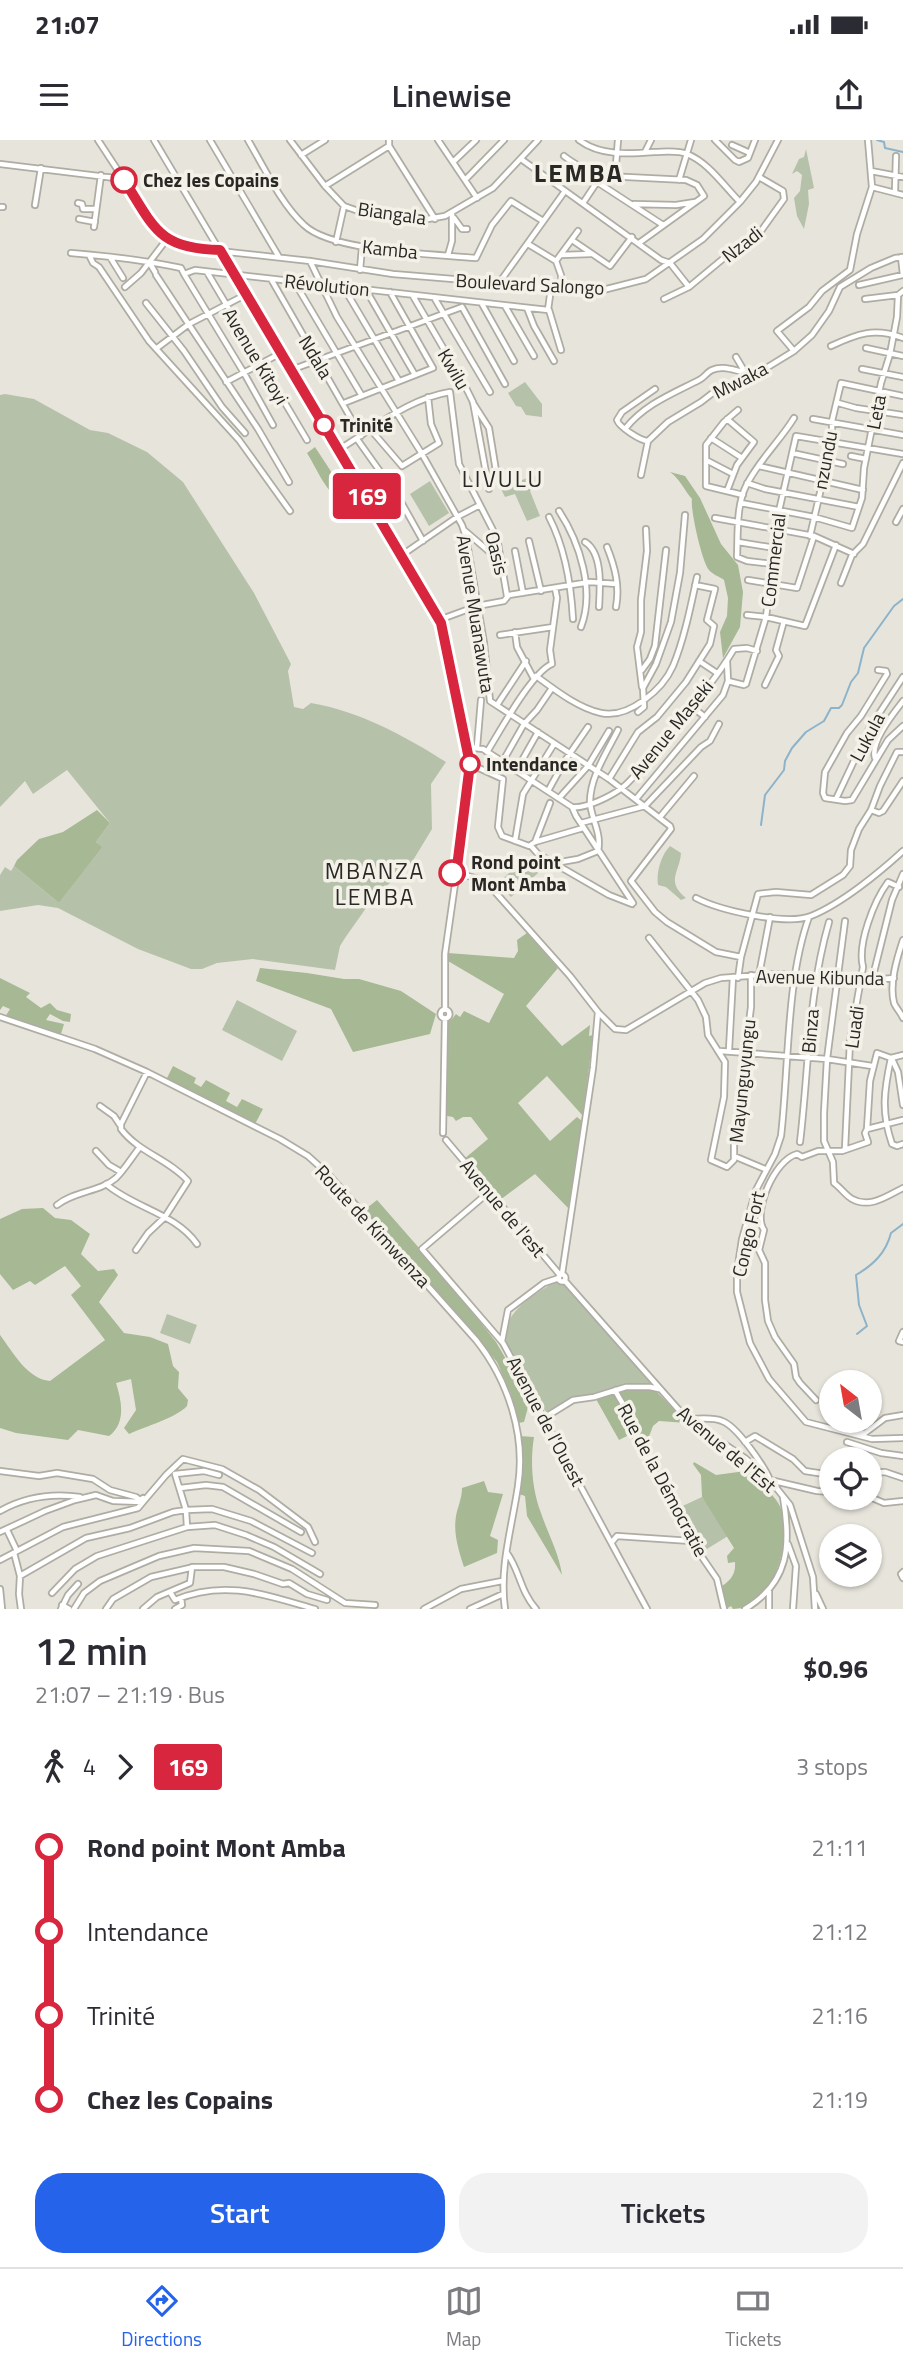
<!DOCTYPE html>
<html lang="en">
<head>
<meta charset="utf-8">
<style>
	body { margin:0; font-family:"Titillium Web",sans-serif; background:#f2f2f3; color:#2b2b33; height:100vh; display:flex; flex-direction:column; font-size:26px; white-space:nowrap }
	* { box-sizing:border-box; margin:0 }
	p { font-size:23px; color:#7c7c81 }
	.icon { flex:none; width:38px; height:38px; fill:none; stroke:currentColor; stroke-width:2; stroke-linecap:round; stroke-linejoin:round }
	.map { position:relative; height:1469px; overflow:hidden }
	.drawer { display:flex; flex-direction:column; background:#fff; flex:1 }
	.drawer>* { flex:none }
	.badge { padding:0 14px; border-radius:5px; font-size:24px; line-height:46px }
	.needle { width:46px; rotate:329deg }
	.fabs { position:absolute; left:819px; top:1230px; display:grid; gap:14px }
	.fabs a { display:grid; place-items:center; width:63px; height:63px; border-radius:50%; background:#fff; box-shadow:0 2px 5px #0004; font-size:35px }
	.map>.badge { position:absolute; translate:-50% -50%; box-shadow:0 0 0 4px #fff }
	.legs { display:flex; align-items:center; gap:10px; height:77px; padding:0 35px; font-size:23px }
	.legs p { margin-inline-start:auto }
	.overview { display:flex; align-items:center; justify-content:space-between; height:119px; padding:0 35px }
	h1 { font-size:38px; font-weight:600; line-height:52px }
	.cta { display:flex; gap:14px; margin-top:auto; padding:14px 35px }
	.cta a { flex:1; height:80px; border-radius:28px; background:#2563eb; color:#fff; font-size:28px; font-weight:600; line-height:80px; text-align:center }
	.cta a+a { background:#f2f2f3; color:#2b2b33 }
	ul { padding:0 35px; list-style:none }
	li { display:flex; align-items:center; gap:24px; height:84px; font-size:26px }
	li i { display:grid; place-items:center; width:10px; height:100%; margin:0 9px; background:currentColor }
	li i::after { content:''; width:18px; height:18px; margin:-9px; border:5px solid; border-radius:50%; background:#fff }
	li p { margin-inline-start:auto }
	li:first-child i { background:linear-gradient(#0000 50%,currentColor 0) }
	li:last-child i { background:linear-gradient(currentColor 50%,#0000 0) }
	.status { display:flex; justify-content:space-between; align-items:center; height:49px; padding:0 35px; background:#fff; direction:ltr }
	.status svg { height:19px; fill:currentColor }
	header { display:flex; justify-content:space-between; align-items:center; height:91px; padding:0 35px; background:#fff; font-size:32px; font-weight:600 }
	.dock { display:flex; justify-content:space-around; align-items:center; height:98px; border-top:2px solid #e1e1e2; background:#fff; font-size:19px; color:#7c7c81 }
	.dock a { display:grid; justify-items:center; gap:4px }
	.dock .selected { color:#2563eb }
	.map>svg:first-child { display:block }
	.green { fill:#b6c1aa }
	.forest { fill:#a6b894 }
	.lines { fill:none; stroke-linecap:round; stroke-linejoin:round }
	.stream { stroke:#8cb3ca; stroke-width:2 }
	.minor-casing { stroke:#afada3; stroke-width:8 }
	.minor { stroke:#fff; stroke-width:4.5 }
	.line-1-casing { stroke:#fff; stroke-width:16 }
	.line-1 { stroke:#d7263d; stroke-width:10 }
	.stop-1-dot { fill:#fff; stroke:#d7263d; stroke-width:3.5 }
	.labels { text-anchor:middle; stroke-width:7; stroke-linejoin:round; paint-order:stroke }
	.stop-label { font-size:19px; font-weight:bold; fill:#292825; stroke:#f4f2e8; text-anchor:start }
	.street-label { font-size:19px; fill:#292825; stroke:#f4f2e8 }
	.quarter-label { font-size:23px; letter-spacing:2px; fill:#292825; stroke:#f4f2e8 }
	.district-label { font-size:26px; font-weight:bold; letter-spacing:2px; fill:#292825; stroke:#f4f2e8 }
</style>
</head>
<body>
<div class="status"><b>21:07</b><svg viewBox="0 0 49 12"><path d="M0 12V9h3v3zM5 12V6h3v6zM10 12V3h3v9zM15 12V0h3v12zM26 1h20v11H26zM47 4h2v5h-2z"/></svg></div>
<header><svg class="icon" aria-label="menu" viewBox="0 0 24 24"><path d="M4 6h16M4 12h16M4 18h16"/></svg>Linewise<svg class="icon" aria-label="share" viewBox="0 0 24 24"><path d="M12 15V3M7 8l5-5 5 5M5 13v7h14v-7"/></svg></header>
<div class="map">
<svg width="903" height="1469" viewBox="0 0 903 1469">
	<rect width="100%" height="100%" fill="#e7e5db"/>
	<path class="green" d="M806,9l8,39 -6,2 1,14 -5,25 -7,-13 -3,-18 6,-7 2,-16 -5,-4 -5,3 7,-15 5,-2z
		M525,242l17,22v13l-16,-2 -5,-8 -5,-1 -8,-13z
		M5,254l29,5 56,31 18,3 39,19 36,30 71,111 37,71 -3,7 6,36 9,2 8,-6c48,8 94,33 135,59l-15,22 1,45 -20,33 -41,39 -26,37 -5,8 -5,24 -82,-11 -36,4 -15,6h-11l-53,-20 -80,-41 -20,-3 -38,6v-36l5,-8 6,4 3,-5 45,37 42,-56 -5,-5 14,-19 -43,-53 -34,24 -8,-13 -25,26v-412z
		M534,335l6,5 -10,11 10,25 -13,5 -12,-27 -10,3 -4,-8z
		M430,341l19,32 -20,13 -19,-32z
		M670,706l11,7c-1,19 -16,28 5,45l-5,2 -15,-13 -8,-2c-2,-12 3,-30 12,-39z
		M525,719l13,14 -27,24 -13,-14z
		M237,860l60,31 -15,30 -60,-31z
		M559,1142l8,3 85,100 -35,2 -44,12 -26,15 -42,-74c0,-30 25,-41 47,-57z
		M167,1174l30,11 -7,19 -30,-11z
		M702,1357l26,39 -26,16 -26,-43z"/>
	<path class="forest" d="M315,307l19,29 4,-1 8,14v4c-5,2 -7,4 -12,1 -9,-5 -21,-32 -27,-41z
		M670,332l15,4 15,22 21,46 17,21 5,27 -3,35 -17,31 -3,-26 7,-16 1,-18 -4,-18c-4,-3 -12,-6 -15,-10 -7,-8 -19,-61 -17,-71 -8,-9 -12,-20 -22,-27z
		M97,670l13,13 -14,19 6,5 -43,56 -45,-37 3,-6 22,-21 24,-7z
		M527,793l31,35 -32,38 36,40 28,-21 -1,11 4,-1 -10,81 -36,-40 -29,27 32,38 27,-24 5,4 -12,89 -35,-36 -35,26 -36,-41 24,-20 -17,-22h-8l-7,4 -3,-4 -6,-1v-94l5,-3 4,-5 4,3 4,-6 25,12 15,-29 -56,-33v-8l66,5 4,-7 -1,-11z
		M260,828l47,5 37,6h15l42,12 35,23 -6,20 -77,18 -22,-43 -75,-28z
		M0,838l30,15 -4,4 15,11 9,-5 7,7 14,4 -1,8 -7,-1 -13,-7 -4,6 18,4 -4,13 -55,-20 5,-8 -7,-3 -3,4z
		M173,926l23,12 -2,5 7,4 5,-7 24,13 -4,8 11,6 5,-8 21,10 -8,15 -89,-44z
		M377,1060l64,73 55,69 34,58 -6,22 -6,1 -7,-29 -14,-32 -41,-49 -93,-102z
		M43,1068l12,10 16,2 19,14 -9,20 17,17 16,-2 4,6 -19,27 25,31 26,4 18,7 5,22 6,6 -1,16 10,12 -1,6c-11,12 -41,20 -58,28l-5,-6 12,-18 -5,-31 -15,4c6,19 10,40 -7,53l-31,-6 -10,10 -52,-7 -16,-5v-93c13,17 27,44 50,46l55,-41 -34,-45 10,-9 -16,-20 -30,19 -5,-4 -17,9 -13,-16v-55l22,-10z
		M624,1250h31l32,33 -28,-2 -6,5 -11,29 -11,-21 -12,6 -23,-41z
		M519,1296l15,1c-4,24 -2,53 7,76 7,21 18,40 21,62l-35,-59 -2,-20 -6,-2c6,-19 3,-38 0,-58z
		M694,1322l22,13 37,-5c7,15 24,26 29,41 10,31 -10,98 -49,98l-2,-3 -5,3 -7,-21c11,-7 17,-13 16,-26l-7,1 -1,-7 7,-8 -32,-51 -1,-22 -8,-11z
		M484,1341l4,11 15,2 -13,42 8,4 -1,13 -33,14c-5,-16 -11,-33 -8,-51 2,-10 6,-18 6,-28z"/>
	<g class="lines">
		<path class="stream" d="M877,0l7,2 1,6 18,4
			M761,685l4,-30 19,-25 1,-9 7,-13 14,-16 18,-11 7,-13h8l3,-3 9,-23 7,-9 6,-25 30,-42 9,-7
			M857,1194l10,-8 -8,-21 -3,-30c17,-10 30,-22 35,-42l12,-9"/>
		<g class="minor-casing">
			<path id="minor" d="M98,0l55,84 14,15 8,5 35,6 100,11 83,13 206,17 47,-12 57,-40 37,-37 16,-20 22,-42
				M154,0l287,483 29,141 -13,103
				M210,0l69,117
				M248,0c16,27 33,64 56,85 28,27 131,29 172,33l16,-33 19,-24 32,20
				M290,0l35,46 19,20 20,7 52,8 29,-5 48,-28 45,-48
				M389,0v6l46,73
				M438,0l39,58
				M579,0c21,16 50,14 75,12 10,0 23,-2 33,2 21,8 37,32 53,48
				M715,0l20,20 4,2 9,-4 7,-18
				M732,5l18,8
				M645,12l6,-12
				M301,15l24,-15
				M564,16c11,9 24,14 35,22l-2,4 66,43
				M521,19l140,101 9,3 19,24 41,-34 31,-22 23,-32 -1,-8 -24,-14
				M453,22l23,-22
				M0,24l123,15
				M871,31l32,6
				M615,37l3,-37
				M599,38l8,-2 79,4 11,5 7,11 -65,47
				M465,40l39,-40
				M679,40l12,-40
				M325,46l64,-40
				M872,47l31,8
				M895,51l1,-35
				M78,63l4,1 1,5h13
				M583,63l14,-21
				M634,64l42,1 19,-3
				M35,65l6,-37
				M0,67h3
				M454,78l8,11h5
				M79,79l16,3
				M94,87l7,-52
				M572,100l38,26 22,-29
				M336,102l8,-36
				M528,104l28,17 22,-30
				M71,113c37,3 73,7 110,15l3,6 11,-4 353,40 3,-22
				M89,115l4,8 6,4 50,74 90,99 51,71
				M448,115l4,-14v-29
				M561,115l30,-1
				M110,117l13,21
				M901,117l2,18
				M310,121l27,56 85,137 40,71 4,12 18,106 6,58 119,78 61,47 1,3 -40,52 24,31 12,10 49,30 25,5
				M556,121l5,14 1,12
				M149,122l6,10
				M360,130l2,-23
				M207,132l100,168
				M184,134l60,99 29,52
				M156,135l102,154 31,53
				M271,139l90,157
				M295,143l67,113
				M499,143l66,-92
				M859,145l44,-10
				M125,147l16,-14 26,-34
				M344,148l55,93
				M366,150l49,85
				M413,156l50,86 10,20 16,87
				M435,159l55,93
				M664,159l25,-12
				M865,159l33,-4 5,-4
				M146,163l38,48 38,56 23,26
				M482,164l32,57
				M505,166l29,50
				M462,167l43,77
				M527,168l7,18 20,35
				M549,170l12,40
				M831,206c26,-12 43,-19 72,-8
				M157,208l32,-24 58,-30
				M866,208l37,8
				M794,211l-17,-20 32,-24 13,-16 28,-21 7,-36 15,-47 -4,-47
				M736,217l13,22
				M862,229l41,8
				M291,230l171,-63
				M226,242l55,-29
				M344,263l89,-35 -43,-76
				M473,263l16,25 8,49
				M838,263l18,5 47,7
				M738,270l-14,12 -18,23v41l37,9
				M813,279l90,16
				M625,289c20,-25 47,-35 74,-49 5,-2 8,-8 13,-10 11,-5 23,1 33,2
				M371,290l31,36 37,-23 -8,-19 -3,-27
				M711,298l31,20
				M357,299l27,38
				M648,301c-7,0 -29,-14 -31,-21l5,-8 33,-23
				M338,310c37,-22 69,-51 112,-58l9,72 38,74 10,58
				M792,313l51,11
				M851,316l15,3
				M706,320l27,14
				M759,326l104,24
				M641,335l7,-34 20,-19 33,-20 22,-17 22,-4 49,-30 18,-16 17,-24 11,-24 31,-19 24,-10 8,-1
				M747,343l18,6 94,18
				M727,351l10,-26 17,-23 -27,-23
				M400,360l23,41
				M741,363l73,14 38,11 10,-30 2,-30 17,-85 9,-29 7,-37 1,-22
				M559,371c21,32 36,80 22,116
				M549,377c16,31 22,67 24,102
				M715,378l99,18 40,18
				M896,382l7,-13
				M464,390l36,31
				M810,396l22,-95v-20l9,-38 62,13
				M529,401l12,50
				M585,402c18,11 15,46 14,65
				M738,402l37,6
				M607,407c8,20 13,39 9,60
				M515,411l8,42
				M402,415l55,-38 23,-12
				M773,424l-26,-3 -10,-4c1,-22 -1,-51 9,-71 12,-25 34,-45 48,-68
				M748,440l49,8 17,-52
				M841,443l11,-28 11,-11 40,-81
				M747,475l19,2 39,9 31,-81
				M439,480l38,-14 27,-5 5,-6 81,-13 27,2
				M515,492l2,15 17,32
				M500,495l53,-8
				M699,521l18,12
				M642,530l8,-11 5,-13 11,-96
				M878,530l8,1 1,3 -26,42 -14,17 -22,39 -2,21 2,5 20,3 7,-1 36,-60 15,-14
				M536,536c19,14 42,32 65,37 28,6 62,-24 72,-47 11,-26 18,-61 24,-89
				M728,541l16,4 2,-1 20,-67 13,-106 17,-75 107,18
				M765,545l14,-29 -3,-6 8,-29
				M642,547l-5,-40 4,-15v-32l6,-49 -1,-22
				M497,565l29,-44
				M691,566l14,11
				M638,572l6,-5 -1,-19 13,-24 15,-42 9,-49 5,-58
				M467,607l16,2 89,58 4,9 57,87
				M477,607l4,-47
				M487,612c13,-21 45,-80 65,-88l-2,-14 7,-52 -2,-10
				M875,618c-5,-16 18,-44 28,-57
				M470,624l33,15 -5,48 4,9 27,10 6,-4 48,-14
				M516,631l22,-39
				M495,635l29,-51 13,-14 15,-22
				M609,639l29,-47 19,-15 29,-35 24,-38 4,-18 -7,-6 8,-31 -20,-4
				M548,651l16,-29 24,-35
				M560,657l28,-31 21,-35
				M636,659l87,-104 5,-14 -1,-20
				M836,659l33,-70 34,-52
				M572,667c14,2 39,-11 50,-19 14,-11 24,-27 36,-41 26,-31 55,-63 76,-98l13,-1 10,3
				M871,670l8,3 4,-2 20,-30
				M660,677l34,-41
				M581,683l64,-17 56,-59 9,-6 9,-17
				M515,701l8,-47 31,-50
				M535,702l15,-39
				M531,706l7,8 71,41 23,9
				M555,723l23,-4 20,-8c4,-18 -7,-32 -8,-49 0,-25 17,-50 28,-72
				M451.5 732a4.5 4.5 0 1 1 9 0a4.5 4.5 0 1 1-9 0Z
				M461,734l21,6 6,4 82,92 28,36 -5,56 -31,206
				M696,758c23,12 90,28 115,18 30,-12 68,-43 92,-65
				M809,777c-23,64 -20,150 -28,219l-6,18 -19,36 -14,49 -5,33v20l13,51 19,36 37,43 66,17 31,-1
				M845,781l-18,138 -3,54v28l9,21 1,21c7,5 11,12 18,16 18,10 35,-3 51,-11
				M649,798l49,62 8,17 2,18 17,27 -1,35 -13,63 16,7 7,-7v-16l8,-30 1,-45 8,-62v-32
				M903,800c-6,18 -14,44 -9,63 2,5 7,10 9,15
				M759,835l11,-58
				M738,838l3,-21 17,-63 18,-2 35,3 32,-20 7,-9 1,-16 8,-21 12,-19 9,-24 17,-34h6
				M872,840l20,-80 11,-26
				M445,869v-55l11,-77
				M440.5 874a4.5 4.5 0 1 1 9 0a4.5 4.5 0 1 1-9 0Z
				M599,873l16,16 11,1 79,-47 16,-5 53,-4 63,3 23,4 34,-3
				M0,877l95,32 52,23 133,67 28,17 20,18 148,166c32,40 50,95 42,146 -6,41 -19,82 -13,123
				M729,910l4,-73
				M720,911l107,8 45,7
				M891,918c-7,33 -10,54 1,86l5,2 6,-2
				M892,919l6,13 5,33
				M100,966l14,10 6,9
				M867,989l36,-9
				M443,993l2,-114
				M446,1000l114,135
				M800,1002c9,-74 8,-148 29,-220
				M845,1009l5,-108 13,-74c-6,-23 11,-66 25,-85l11,5
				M96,1011l13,14 12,7
				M734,1016l31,13
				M106,1044c28,24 69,29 91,60
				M489,1052l-67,57 81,94 144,266
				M57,1065c17,-14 43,-13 59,-27 9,-9 16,-21 24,-31
				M136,1110l12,-17 17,-16 23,-36c-18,-21 -50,-29 -67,-52v-5l26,-52
				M558.5 1138a3.5 3.5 0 1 1 7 0a3.5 3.5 0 1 1-7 0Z
				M565,1141l113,128 17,15 50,34 25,22 20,25 23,72 2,32
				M903,1192l-4,9 4,1
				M502,1201l6,-31 36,-27 15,-5
				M615,1250c9,19 20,26 21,48l55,103 26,38 7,30
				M816,1260l-16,-17 -4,-6 -2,-13 -19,-27 -7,-16 -3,-21v-37l-6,-13 5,-20c-12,-17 10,-70 33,-76l5,3 16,-6h24l26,-9 -3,-9 2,-4 3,-48 7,-28 14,5 12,-3
				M544,1278l29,-18 21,-3 32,-10h24l9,2
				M689,1279c10,0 24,-2 33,2 15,5 42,45 48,59l47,11 14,1
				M850,1292l15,1 20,-15 18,-3
				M745,1302l10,-6 38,23 12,12 26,4
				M847,1302l34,11 22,3
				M0,1331l39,5 18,-3 36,6 17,11 26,7 4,3 3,-2
				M870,1333l15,-1 18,6
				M180,1348l26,-3 17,2 78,45
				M870,1357l14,6 19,-2
				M0,1371c25,-14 52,-18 80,-14
				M187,1387l-1,-17 -11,-36 29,-3 15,4
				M7,1390l10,21
				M0,1392l45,-21 30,-11 21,-5 17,6 30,1 23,-27 17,-16 39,10 37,21 49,37 7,15
				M612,1402l5,-6 74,5
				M788,1404l8,22 -3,43
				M14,1413l6,23 -1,18 2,15
				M507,1413c13,18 13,38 29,56
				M0,1420l63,-33 75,-19 5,-6
				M903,1432l-2,2 2,4
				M20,1436l66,-38 44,-10 43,-16 13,-2 26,-1 39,12 61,32
				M0,1449l2,20
				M769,1451v18
				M170,1452l5,8c50,-21 91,-5 140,9
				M52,1453l23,-24 22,-13 90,-29 28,-2 31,10 28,12 46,27
				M816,1454l7,15
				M62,1465l7,4
				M61,1469l7,-14 10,-11
				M74,1469l10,-16 16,-12 59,-25 35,-8 55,3 43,18 53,34 30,2
				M106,1469l7,-10 38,-22 43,-10h30l30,7 29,10 6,-1 18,11 20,6
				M143,1469l14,-12 33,-14 2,-16
				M175,1469l7,-4 -1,-7
				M424,1469l37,-20 41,-8
				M470,1469l33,-15
				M745,1469c45,-27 46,-65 38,-112"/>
		</g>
		<use href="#minor" class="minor"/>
	</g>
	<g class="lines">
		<g class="line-1-casing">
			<path id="line-1" d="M124,40c30,47 34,69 96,70l221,373 29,141 -13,103 3,3 1,4 -5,3 -4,-4"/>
		</g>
		<use href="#line-1" class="line-1"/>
	</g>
	<g class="stop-1-dot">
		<circle cx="124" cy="40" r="12"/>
		<circle cx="324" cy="285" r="9"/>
		<circle cx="470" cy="624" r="9"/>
		<circle cx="452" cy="733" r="12"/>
	</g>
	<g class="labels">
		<g class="stop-label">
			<text x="143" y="47">Chez les Copains</text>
			<text x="340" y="292">Trinité</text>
			<text x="486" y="631">Intendance</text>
			<text x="471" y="729">Rond point<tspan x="471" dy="22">Mont Amba</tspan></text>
		</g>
		<g class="street-label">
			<text transform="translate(392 73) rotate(8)" y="7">Biangala</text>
			<text transform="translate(742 104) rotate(-38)" y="7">Nzadi</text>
			<text transform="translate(390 109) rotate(6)" y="7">Kamba</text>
			<text transform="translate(530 144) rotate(3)" y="7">Boulevard Salongo</text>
			<text transform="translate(327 145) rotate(6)" y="7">Révolution</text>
			<text transform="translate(256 216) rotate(59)" y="7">Avenue Kitoyi</text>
			<text transform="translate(316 217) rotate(59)" y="7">Ndala</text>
			<text transform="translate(454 229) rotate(60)" y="7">Kwilu</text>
			<text transform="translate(740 240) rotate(-27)" y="7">Mwaka</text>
			<text transform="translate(876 272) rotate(-79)" y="7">Leta</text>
			<text transform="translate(825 320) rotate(-79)" y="7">nzundu</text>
			<text transform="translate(497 413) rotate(76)" y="7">Oasis</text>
			<text transform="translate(773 420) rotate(-83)" y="7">Commercial</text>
			<text transform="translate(476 474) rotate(81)" y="7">Avenue Muanawuta</text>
			<text transform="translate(671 589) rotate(-51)" y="7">Avenue Maseki</text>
			<text transform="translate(867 597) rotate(-62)" y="7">Lukula</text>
			<text transform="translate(820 837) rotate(1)" y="7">Avenue Kibunda</text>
			<text transform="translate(854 887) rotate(-82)" y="7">Luadi</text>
			<text transform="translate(810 891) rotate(-85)" y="7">Binza</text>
			<text transform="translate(742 941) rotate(-84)" y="7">Mayunguyungu</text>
			<text transform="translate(503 1068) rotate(50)" y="7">Avenue de l'est</text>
			<text transform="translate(373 1086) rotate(47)" y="7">Route de Kimwenza</text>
			<text transform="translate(748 1094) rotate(-77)" y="7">Congo Fort</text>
			<text transform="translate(546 1281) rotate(62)" y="7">Avenue de l'Ouest</text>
			<text transform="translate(727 1309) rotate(40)" y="7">Avenue de l'Est</text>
			<text transform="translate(663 1340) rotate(62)" y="7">Rue de la Démocratie</text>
		</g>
		<g class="quarter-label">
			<text x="503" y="347">LIVULU</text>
			<text x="375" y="739">MBANZA<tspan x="375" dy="26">LEMBA</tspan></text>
		</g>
		<g class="district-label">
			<text x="579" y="42">LEMBA</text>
		</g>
	</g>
</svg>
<div class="fabs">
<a><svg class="needle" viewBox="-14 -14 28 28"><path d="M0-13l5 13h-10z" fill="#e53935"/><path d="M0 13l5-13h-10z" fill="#7c7c81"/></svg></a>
<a><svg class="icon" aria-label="locate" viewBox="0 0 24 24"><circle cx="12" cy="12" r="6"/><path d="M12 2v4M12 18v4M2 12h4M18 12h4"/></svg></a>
<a><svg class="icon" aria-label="layers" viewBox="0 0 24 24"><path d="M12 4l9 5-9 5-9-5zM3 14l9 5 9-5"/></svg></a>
</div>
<b class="badge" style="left:367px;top:356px;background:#d7263d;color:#fff">169</b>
</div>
<section class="drawer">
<div class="overview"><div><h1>12 min</h1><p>21:07 – 21:19 · Bus</p></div><b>$0.96</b></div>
<div class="legs"><svg class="icon" aria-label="walk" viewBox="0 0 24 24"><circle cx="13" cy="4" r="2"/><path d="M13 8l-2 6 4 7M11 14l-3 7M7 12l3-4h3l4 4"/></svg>4<svg class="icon" aria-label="forward" viewBox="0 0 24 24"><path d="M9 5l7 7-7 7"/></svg><b class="badge" style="background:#d7263d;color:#fff">169</b><p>3 stops</p></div>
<ul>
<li><i style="color:#d7263d"></i><b>Rond point Mont Amba</b><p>21:11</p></li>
<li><i style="color:#d7263d"></i><span>Intendance</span><p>21:12</p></li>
<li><i style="color:#d7263d"></i><span>Trinité</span><p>21:16</p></li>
<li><i style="color:#d7263d"></i><b>Chez les Copains</b><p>21:19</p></li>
</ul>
<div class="cta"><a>Start</a><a>Tickets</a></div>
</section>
<nav class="dock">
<a class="selected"><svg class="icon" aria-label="directions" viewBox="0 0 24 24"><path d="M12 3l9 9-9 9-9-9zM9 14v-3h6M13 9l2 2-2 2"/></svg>Directions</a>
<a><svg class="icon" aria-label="map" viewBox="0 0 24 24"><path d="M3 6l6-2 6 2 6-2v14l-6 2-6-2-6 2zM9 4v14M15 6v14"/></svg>Map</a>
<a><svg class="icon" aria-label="tickets" viewBox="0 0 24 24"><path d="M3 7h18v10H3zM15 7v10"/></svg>Tickets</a>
</nav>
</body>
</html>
